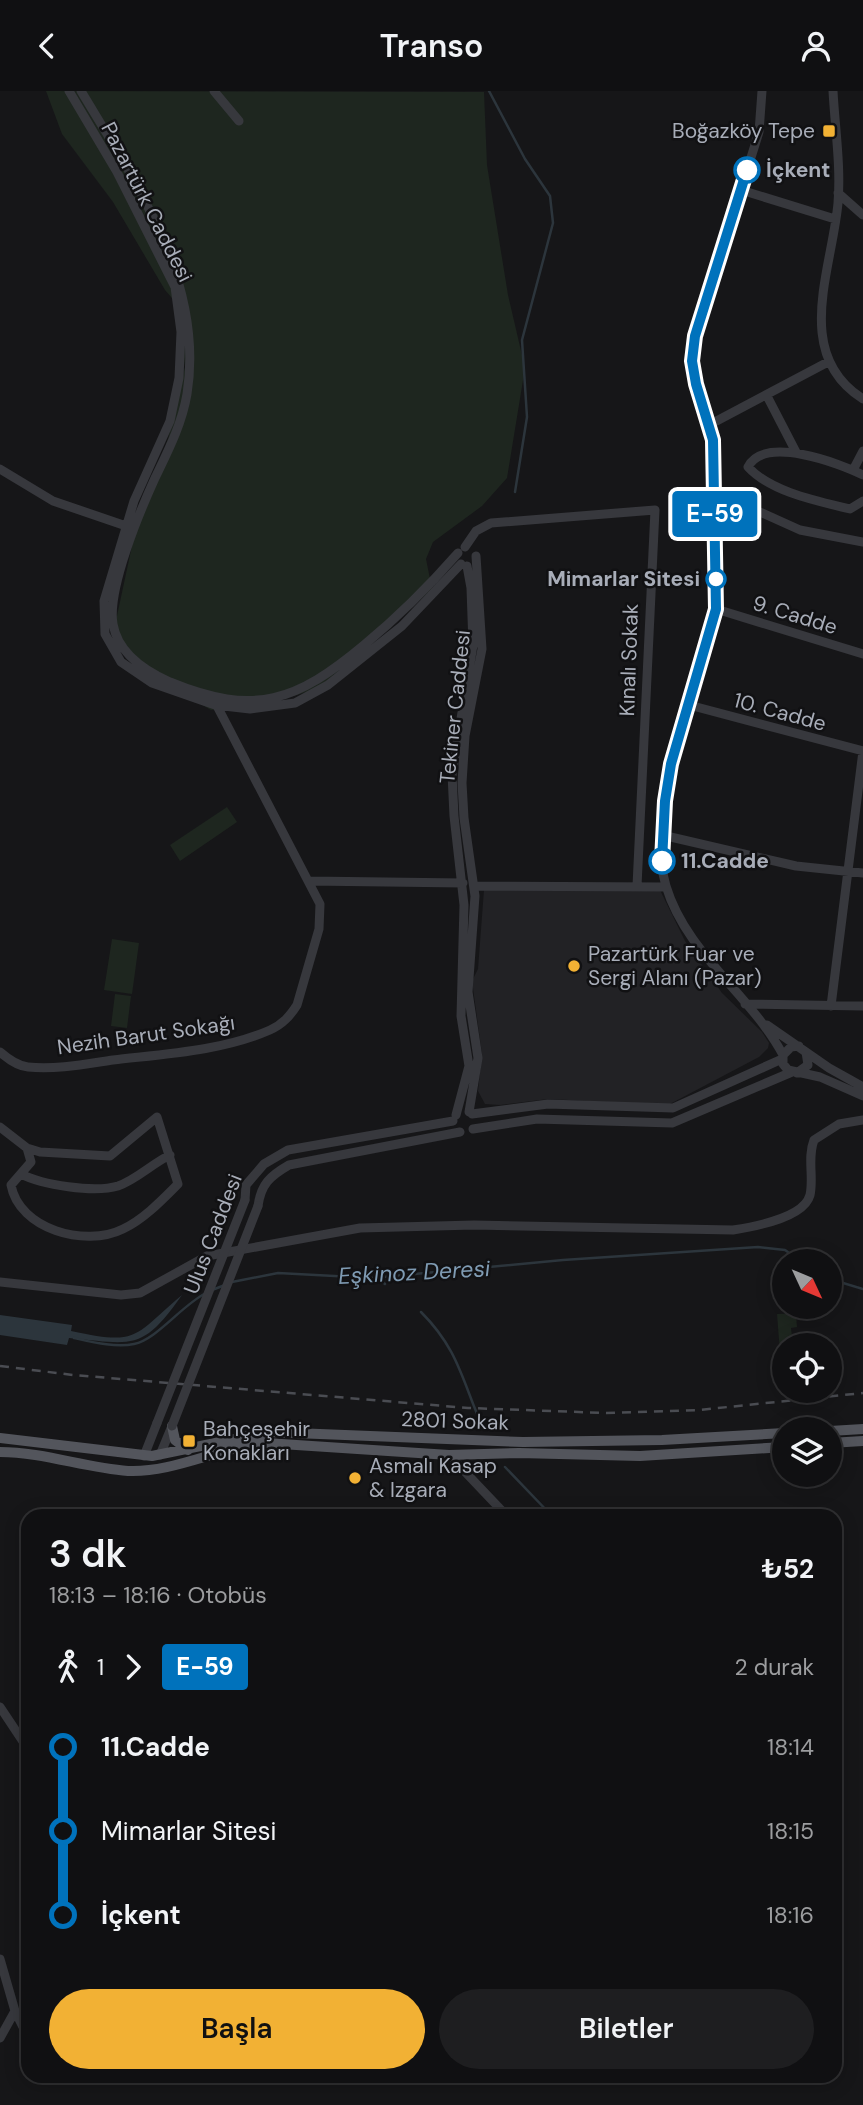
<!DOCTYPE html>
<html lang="tr">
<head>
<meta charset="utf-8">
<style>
	body { margin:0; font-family:"DM Sans",sans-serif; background:#1e1e20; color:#f1f3f6; height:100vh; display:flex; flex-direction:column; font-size:26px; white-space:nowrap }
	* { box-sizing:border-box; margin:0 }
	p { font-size:23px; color:#9c9d9f }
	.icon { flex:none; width:38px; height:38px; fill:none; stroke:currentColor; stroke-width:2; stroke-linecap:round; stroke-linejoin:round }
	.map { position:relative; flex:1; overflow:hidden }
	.sheet { position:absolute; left:21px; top:1418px; width:821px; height:574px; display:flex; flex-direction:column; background:#101012; border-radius:21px; box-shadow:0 4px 18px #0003,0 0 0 2px #303032 }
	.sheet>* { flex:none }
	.badge { padding:0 14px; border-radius:5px; font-size:24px; line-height:46px }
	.needle { width:46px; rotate:134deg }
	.controls { position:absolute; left:772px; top:1158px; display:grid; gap:14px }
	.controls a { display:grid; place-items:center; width:70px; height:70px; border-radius:50%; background:#101012; box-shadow:0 4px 18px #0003,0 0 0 2px #303032; font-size:35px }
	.map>.badge { position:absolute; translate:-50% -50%; box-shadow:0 0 0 4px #fff }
	.legs { display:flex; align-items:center; gap:10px; height:77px; padding:0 28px; font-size:23px }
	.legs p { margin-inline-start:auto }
	.headline { display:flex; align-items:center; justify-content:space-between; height:119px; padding:0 28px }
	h1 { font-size:38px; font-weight:600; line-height:52px }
	.button { display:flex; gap:14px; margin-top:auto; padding:14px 28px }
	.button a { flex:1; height:80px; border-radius:42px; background:#f2b134; color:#111; font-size:28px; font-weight:600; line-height:80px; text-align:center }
	.button a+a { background:#1e1e20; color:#f1f3f6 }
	ul { padding:0 28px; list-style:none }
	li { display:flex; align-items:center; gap:24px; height:84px; font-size:26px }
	li i { display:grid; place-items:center; width:10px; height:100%; margin:0 9px; background:currentColor }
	li i::after { content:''; width:18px; height:18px; margin:-9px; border:5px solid; border-radius:50%; background:#101012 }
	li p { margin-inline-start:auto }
	li:first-child i { background:linear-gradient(#0000 50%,currentColor 0) }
	li:last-child i { background:linear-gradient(currentColor 50%,#0000 0) }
	header { display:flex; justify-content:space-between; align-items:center; height:91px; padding:0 28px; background:#101012; font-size:32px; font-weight:600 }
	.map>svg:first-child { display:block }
	.built { fill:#222225 }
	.green { fill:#1e261f }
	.water { fill:#2c353c }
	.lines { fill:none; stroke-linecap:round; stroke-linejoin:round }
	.stream { stroke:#2c353c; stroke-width:2.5 }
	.minor { stroke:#37383d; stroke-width:9 }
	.major { stroke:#53555c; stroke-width:10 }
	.rail { stroke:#4a4c52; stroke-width:2.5; stroke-dasharray:9 7; stroke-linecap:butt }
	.minor-bridge { stroke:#37383d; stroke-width:9 }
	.line-1-casing { stroke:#fff; stroke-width:16 }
	.line-1 { stroke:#0072bc; stroke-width:10 }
	.poi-dot { fill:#f2b134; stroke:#111113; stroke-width:2.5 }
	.stop-1-dot { fill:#fff; stroke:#0072bc; stroke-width:3.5 }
	.labels { text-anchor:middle; stroke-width:5; stroke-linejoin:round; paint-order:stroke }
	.poi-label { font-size:21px; fill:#a8adb8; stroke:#111113; text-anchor:start }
	.stop-label { font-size:21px; font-weight:bold; fill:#a8adb8; stroke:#111113; text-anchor:start }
	.street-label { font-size:21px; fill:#a8adb8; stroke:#111113 }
	.water-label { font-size:23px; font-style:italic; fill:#7f9bb3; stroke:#111113 }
</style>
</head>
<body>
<header><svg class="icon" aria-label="back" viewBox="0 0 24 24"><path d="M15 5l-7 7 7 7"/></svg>Transo<svg class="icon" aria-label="person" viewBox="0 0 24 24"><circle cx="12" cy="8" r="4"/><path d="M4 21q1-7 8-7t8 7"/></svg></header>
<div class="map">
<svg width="863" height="2014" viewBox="0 0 863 2014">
	<rect width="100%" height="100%" fill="#161618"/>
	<path class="built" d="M484,799h176l25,51 37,52 40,39 7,11 -1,5 -9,9 -91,48 -120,-6 -48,6 -15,-1 -7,-13 4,-37 -10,-73 6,-12z"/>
	<path class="green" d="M46,0l438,1 3,73 21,130 17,73 -18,110 -25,28 -49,36 -7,17 6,30 -112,99 -40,12 -69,10 -75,-44 -21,-41 23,-107 30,-79 17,-72 -7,-62 -13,-15 -52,-88 -51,-68z
		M227,716l10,15 -57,39 -10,-16z
		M112,848l27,4 -7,51 -28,-4z
		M115,903l16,2 -4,32 -16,-2z
		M805,1222l-9,3 1,11 -6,1 2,18h-9v45h30l-17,4 -14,-4 -6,-77z"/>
	<path class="water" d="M182,1204c-40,57 -49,49 -113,43l-2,7 -67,-10v-20l72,10 -1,6c69,15 62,5 111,-36z"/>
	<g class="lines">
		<path class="stream" d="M489,0l36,68 25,37 3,27 -31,117 5,77 -12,75
			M378,1187l7,6
			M830,1188l33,10
			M232,1191l46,-9 94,5 191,-18 195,-13 27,3 17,12
			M212,1199l13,-5
			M421,1221c38,38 41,69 62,116
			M74,1247c18,4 42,10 60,6 22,-4 48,-39 72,-51
			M505,1376l46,48"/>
		<path class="minor" d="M69,0l48,81 58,115 6,45 -2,46 -9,43 -36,80 -30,100 1,33 16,28 31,21 63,22 35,4 45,-6 33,-18 74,-59 59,-62
			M81,0c54,90 124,192 106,303 -5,30 -19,57 -32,84 -15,33 -48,111 -42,146 5,30 32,47 57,58 85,35 127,19 194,-37 34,-28 65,-59 94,-92
			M214,0l25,30
			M762,0l-3,41 -64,204c-5,47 10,60 18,102 4,22 1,47 2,69 0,33 4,68 1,101 -1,22 -11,45 -18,66 -19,62 -51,147 -32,212 20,67 85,109 117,169
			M833,0c2,37 8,75 5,112 -6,67 -46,151 25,196
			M741,99l94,29
			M838,102l25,22
			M767,305l29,56
			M709,334l119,-63
			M0,378l53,32 79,27
			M853,379l10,-19
			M863,384c-24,-12 -99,-40 -115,-8 23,25 69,34 102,42l13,-8
			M714,405l17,3 69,31 63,12
			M465,456l11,-16 15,-8 164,-13 -18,376
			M716,518l147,45
			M689,614l174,46
			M662,744l134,31 67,7
			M309,790l154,2
			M474,795l192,1
			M745,913l118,2
			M831,915l32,-255
			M767,934l62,43 34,19
			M799,955l-8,1 -8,8v9l5,6 32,7 43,19
			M0,961c8,7 17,14 28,15 27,3 58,-3 85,-7 52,-6 109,-9 157,-30 13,-6 20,-14 27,-25l22,-76 1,-25 -104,-200
			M797,982l11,-8 -2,-13
			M469,1021l9,-54 -10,-66 7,-96 -11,-78 -2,-35 3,-47 17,-87 -6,-93
			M472,1023l76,-10 125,4 109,-49
			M456,1024l13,-49 -8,-50 3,-111 -10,-89 -2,-42 21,-129 -2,-57 -4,-22
			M0,1036l27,21 13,4 70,4 47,-39 21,67c-16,16 -34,35 -55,45 -38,19 -104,0 -112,-44l20,-23 -4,-14
			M473,1038l64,-10 135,4 120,-51
			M21,1083c21,11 73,19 97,12 18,-6 35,-23 52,-31
			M245,1109l1,-15 18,-21 24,-14 165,-29
			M258,1115c3,-22 12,-30 31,-41l171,-33
			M0,1191l121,13 19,-2 67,-37 153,-28 114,-3 259,5c19,-3 71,-12 77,-35 4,-18 -3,-37 4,-55l25,-16 24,-4
			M160,1364l12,-29
			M449,1364l57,60
			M144,1365l13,-33
			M0,1616l28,42
			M0,1868l15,52 -15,27
			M15,1920l13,26"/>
		<path class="major" d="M172,1335l3,14 13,10
			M830,1340l33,-2
			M0,1347l152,18 117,-24 254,10 139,-2 122,-7
			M830,1352l33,-2
			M0,1361c43,0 85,16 128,19 46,2 92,-24 138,-28l183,12 70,-2 121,3 144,-9"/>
		<path class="rail" d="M0,1275l73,9 395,33 138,5 93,-3 164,-17"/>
		<path class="minor-bridge" d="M157,1332l88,-223
			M172,1335l86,-220"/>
	</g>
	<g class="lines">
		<g class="line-1-casing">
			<path id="line-1" d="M662,770l3,-60 6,-37 45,-155 -3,-169 -17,-56 -4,-23 3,-25 52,-166"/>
		</g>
		<use href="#line-1" class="line-1"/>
	</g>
	<g class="poi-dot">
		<rect x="822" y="33" width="14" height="14" rx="3.5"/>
		<circle cx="574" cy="875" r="7"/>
		<rect x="182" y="1343" width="14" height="14" rx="3.5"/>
		<circle cx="355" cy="1387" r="7"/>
	</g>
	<g class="stop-1-dot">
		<circle cx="747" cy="79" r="12"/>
		<circle cx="716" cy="488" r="9"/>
		<circle cx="662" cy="770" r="12"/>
	</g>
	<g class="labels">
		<g class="poi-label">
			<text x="815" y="47" text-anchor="end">Boğazköy Tepe</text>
			<text x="588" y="870">Pazartürk Fuar ve<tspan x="588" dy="24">Sergi Alanı (Pazar)</tspan></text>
			<text x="203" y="1345">Bahçeşehir<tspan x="203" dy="24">Konakları</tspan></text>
			<text x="369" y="1382">Asmalı Kasap<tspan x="369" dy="24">&amp; Izgara</tspan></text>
		</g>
		<g class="stop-label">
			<text x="766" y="86">İçkent</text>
			<text x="700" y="495" text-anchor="end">Mimarlar Sitesi</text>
			<text x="681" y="777">11.Cadde</text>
		</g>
		<g class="street-label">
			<text transform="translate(147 111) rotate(63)" y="7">Pazartürk Caddesi</text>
			<text transform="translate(795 524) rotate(17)" y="7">9. Cadde</text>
			<text transform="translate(629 569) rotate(-88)" y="7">Kınalı Sokak</text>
			<text transform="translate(455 616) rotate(-84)" y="7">Tekiner Caddesi</text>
			<text transform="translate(780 621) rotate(15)" y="7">10. Cadde</text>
			<text transform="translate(146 944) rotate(-8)" y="7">Nezih Barut Sokağı</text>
			<text transform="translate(213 1143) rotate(-69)" y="7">Ulus Caddesi</text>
			<text transform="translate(455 1330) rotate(2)" y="7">2801 Sokak</text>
		</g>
		<g class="water-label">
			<text transform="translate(414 1181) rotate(-3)" y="8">Eşkinoz Deresi</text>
		</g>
	</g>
</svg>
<div class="controls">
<a><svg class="needle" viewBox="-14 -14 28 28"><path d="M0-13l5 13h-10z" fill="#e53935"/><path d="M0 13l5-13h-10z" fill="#9c9d9f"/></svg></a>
<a><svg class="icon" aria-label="locate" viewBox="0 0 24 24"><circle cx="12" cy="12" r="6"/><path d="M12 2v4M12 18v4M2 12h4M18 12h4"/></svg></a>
<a><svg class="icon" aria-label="layers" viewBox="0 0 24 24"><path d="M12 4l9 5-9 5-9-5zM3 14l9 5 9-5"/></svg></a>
</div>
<b class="badge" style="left:715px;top:423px;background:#0072bc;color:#fff">E-59</b>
<section class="sheet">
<div class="headline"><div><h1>3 dk</h1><p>18:13 – 18:16 · Otobüs</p></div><b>₺52</b></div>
<div class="legs"><svg class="icon" aria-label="walk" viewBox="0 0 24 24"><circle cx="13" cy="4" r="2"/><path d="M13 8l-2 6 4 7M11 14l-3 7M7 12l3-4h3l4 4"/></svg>1<svg class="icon" aria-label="forward" viewBox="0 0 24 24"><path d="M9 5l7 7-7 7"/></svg><b class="badge" style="background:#0072bc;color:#fff">E-59</b><p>2 durak</p></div>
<ul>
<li><i style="color:#0072bc"></i><b>11.Cadde</b><p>18:14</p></li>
<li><i style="color:#0072bc"></i><span>Mimarlar Sitesi</span><p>18:15</p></li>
<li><i style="color:#0072bc"></i><b>İçkent</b><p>18:16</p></li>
</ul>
<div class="button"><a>Başla</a><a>Biletler</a></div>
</section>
</div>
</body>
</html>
